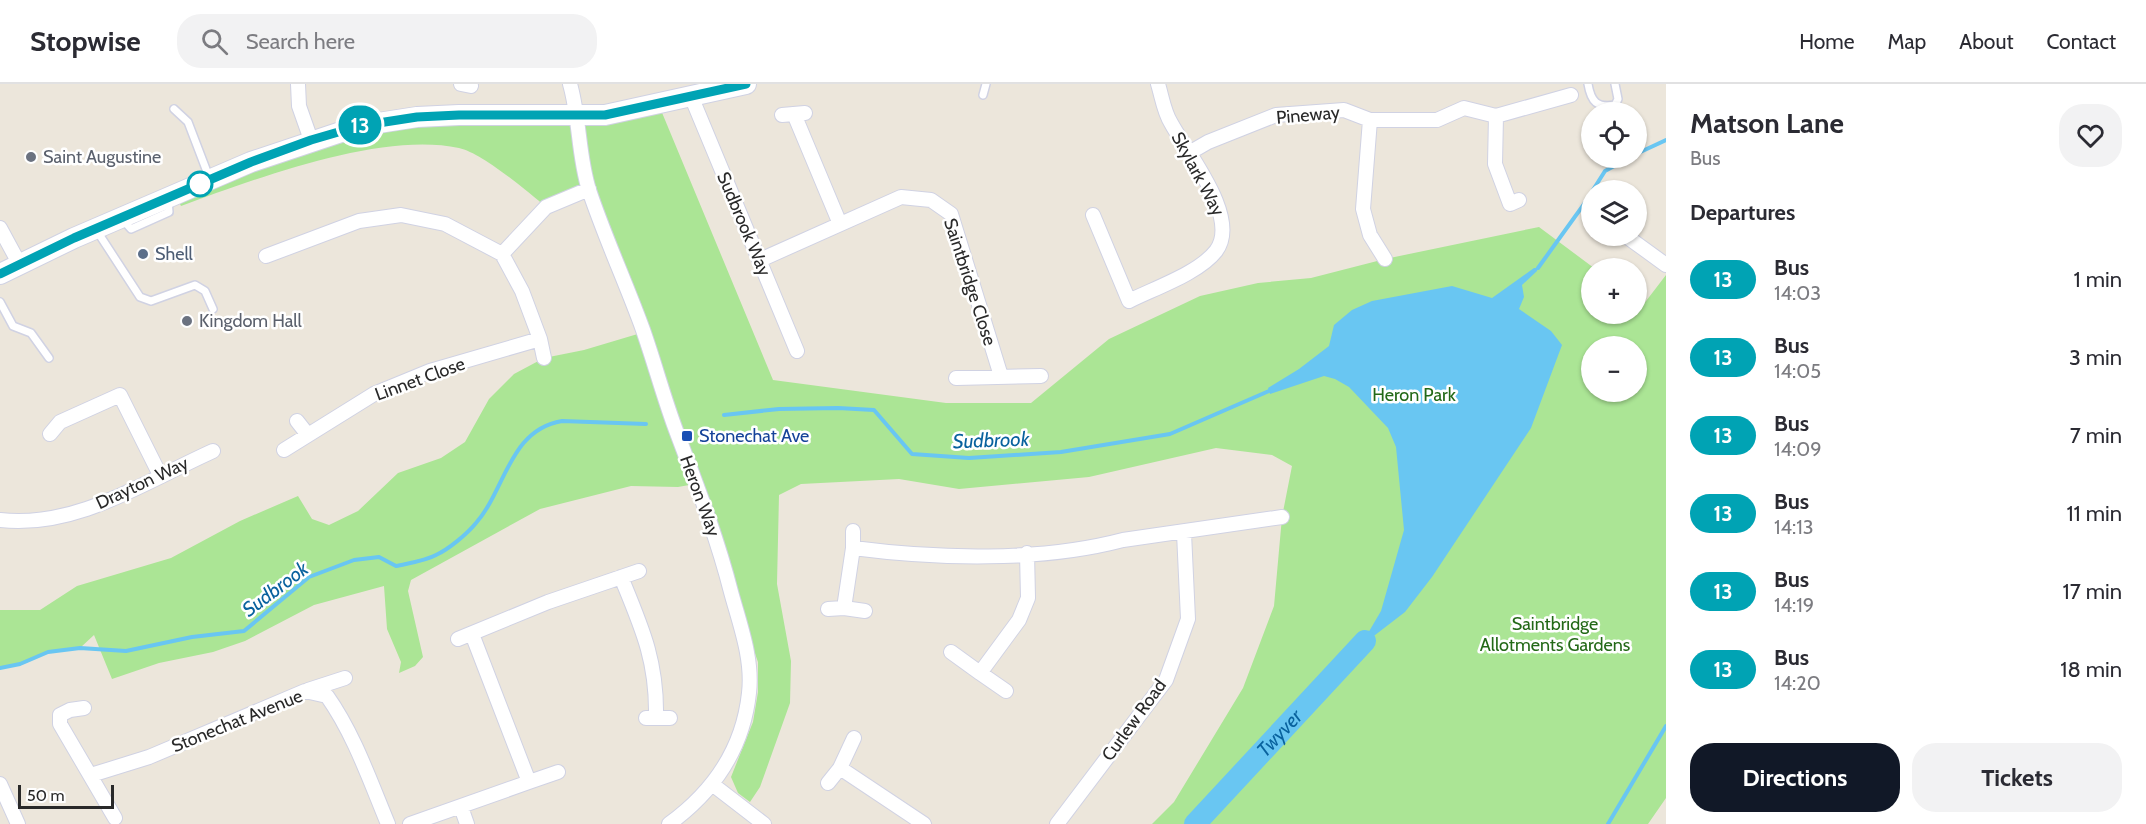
<!DOCTYPE html>
<html lang="en">
<head>
<meta charset="utf-8">
<style>
	body { margin:0; font-family:Cabin,sans-serif; background:#f2f2f3; color:#2b2b33; height:100vh; display:flex; flex-direction:column; font-size:22px; white-space:nowrap }
	* { box-sizing:border-box; margin:0 }
	p { font-size:20px; color:#7c7c81 }
	.icon { flex:none; width:33px; height:33px; fill:none; stroke:currentColor; stroke-width:2; stroke-linecap:round; stroke-linejoin:round }
	.map { position:relative; flex:1; overflow:hidden }
	.panel { display:flex; flex-direction:column; background:#fff; width:480px }
	.panel>* { flex:none }
	.badge { padding:0 12px; border-radius:20px; font-size:21px; line-height:39px }
	.fabs { position:absolute; left:1581px; top:18px; display:grid; gap:12px }
	.fabs a { display:grid; place-items:center; width:66px; height:66px; border-radius:50%; background:#fff; box-shadow:0 2px 4px #0004; font-size:30px }
	.scale { position:absolute; left:18px; bottom:15px; width:96px; box-sizing:border-box; padding-left:6px; border:3px solid #292929; border-top:0; font-size:16px; line-height:21px; white-space:nowrap; color:#292929; -webkit-text-stroke:4px #fff; paint-order:stroke }
	.map>.badge { position:absolute; translate:-50% -50%; box-shadow:0 0 0 3px #fff }
	h2 { padding:0 24px; font-size:22px; line-height:54px }
	.round { display:grid; place-items:center; flex:none; width:63px; height:63px; border-radius:24px; background:#f2f2f3 }
	.head { display:flex; align-items:center; justify-content:space-between; height:102px; padding:0 24px }
	h1 { font-size:28px; font-weight:700; line-height:45px }
	.action { display:flex; gap:12px; margin-top:auto; padding:12px 24px }
	.action a { flex:1; height:69px; border-radius:24px; background:#111827; color:#fff; font-size:24px; font-weight:700; line-height:69px; text-align:center }
	.action a+a { background:#f2f2f3; color:#2b2b33 }
	ul { padding:0; list-style:none }
	li { display:flex; align-items:center; gap:18px; height:78px; padding:0 24px }
	li div { flex:1 }
	li b { display:block; font-size:22px }
	li em { font-style:normal }
	li .badge { min-width:66px; font-weight:700; text-align:center }
	header { display:flex; align-items:center; gap:36px; box-sizing:border-box; height:84px; padding:0 30px; background:#fff; border-bottom:2px solid #e1e1e2 }
	header strong { font-size:28px }
	nav { display:flex; gap:33px; margin-inline-start:auto; font-size:21px }
	.search { width:420px; height:54px; background:#f2f2f3; display:flex; align-items:center; gap:15px; box-sizing:border-box; padding:0 21px; border-radius:24px; color:#7c7c81; font-size:22px }
	main { display:flex; flex:1; min-height:0 }
	.map>svg:first-child { display:block }
	.green { fill:#abe595; fill-rule:evenodd }
	.water { fill:#69c6f2 }
	.lines { fill:none; stroke-linecap:round; stroke-linejoin:round }
	.stream { stroke:#69c6f2; stroke-width:4 }
	.river { stroke:#69c6f2; stroke-width:22 }
	.service-casing { stroke:#d0d2e3; stroke-width:10 }
	.minor-casing { stroke:#d0d2e3; stroke-width:16 }
	.secondary-casing { stroke:#d0d2e3; stroke-width:22 }
	.service { stroke:#fff; stroke-width:7 }
	.minor { stroke:#fff; stroke-width:14 }
	.secondary { stroke:#fff; stroke-width:20 }
	.line-casing { stroke:#fff; stroke-width:14 }
	.line { stroke:#00a3b4; stroke-width:9 }
	.worship-dot { fill:#6b7280; stroke:#fff; stroke-width:2 }
	.stop-dot { fill:#fff; stroke:#00a3b4; stroke-width:3 }
	.service-dot { fill:#5c6f8a; stroke:#fff; stroke-width:2 }
	.transit-dot { fill:#1a4fb4; stroke:#fff; stroke-width:2 }
	.labels { text-anchor:middle; stroke-width:5; stroke-linejoin:round; paint-order:stroke }
	.street-label { font-size:18px; fill:#292929; stroke:#fff }
	.worship-label { font-size:18px; fill:#5b616d; stroke:#fff; text-anchor:start }
	.service-label { font-size:18px; fill:#4e5e75; stroke:#fff; text-anchor:start }
	.park-label { font-size:18px; fill:#236917; stroke:#fff }
	.transit-label { font-size:18px; fill:#164399; stroke:#fff; text-anchor:start }
	.water-label { font-size:20px; font-style:italic; fill:#09629e; stroke:#fff }
</style>
</head>
<body>
<header>
<strong>Stopwise</strong>
<div class="search"><svg class="icon" aria-label="search" viewBox="0 0 24 24"><circle cx="10" cy="10" r="6"/><path d="M15 15l6 6"/></svg>Search here</div>
<nav><a>Home</a><a>Map</a><a>About</a><a>Contact</a></nav>
</header>
<main>
<div class="map">
<svg width="1666" height="740" viewBox="0 0 1666 740">
	<rect width="100%" height="100%" fill="#ece6db"/>
	<path class="green" d="M658,19l115,277 173,23h85l78,-64 91,-43 58,-13 53,-5 74,-19 154,-32 55,41h-2v46h44l1,-14 6,5 23,-30v-10v533l-18,26h-496l22,-22 69,-114 31,-82 8,-89 10,-51 -20,-11 -56,-7 -127,29 -130,12 -60,-10 -98,5 -22,11 -2,89 14,77 -1,42 -30,84 -10,15 -12,-9 -7,-16 22,-55 5,-30v-30l-63,-178 -17,3 -47,-1 -91,23 -129,71 -3,11 15,66 -8,9 -16,7 2,-11 -14,-33 -3,-43 -70,19 -69,36 -32,11 -54,11 -47,16 -18,-44 -14,13 -32,4 -28,12 -20,4v-58h40l37,-24 94,-28 69,-37 58,-25 14,23 17,6 29,-14 40,-38 43,-15 24,-16 24,-43 25,-25 30,-16 40,-8 57,-17 -52,-144 -43,18c-19,-16 -64,-54 -87,-59 -78,-17 -204,31 -278,58l-6,-12 164,-63zM1592,262h44v46h-44z"/>
	<path class="water" d="M1534,184h4l-1,3 -15,14 2,12 -5,12 32,22 11,14 -31,83 -99,149 -27,35 -39,30 -2,-2 17,-29 23,-81 -8,-83 -8,-19 -39,-41 -14,-8 -11,-3 -54,18 -2,-6 31,-19 30,-23 5,-21 18,-15 20,-9 80,-15 40,12z"/>
	<g class="lines">
		<path class="stream" d="M1636,70l30,-14
			M1593,106l12,-19 24,-13
			M1538,184l54,-75
			M724,331l55,-6 59,-1 36,2 38,44 57,4 92,-6 109,-18 99,-43
			M0,584l20,-4 28,-12 32,-4 46,3 66,-14 52,-6 65,-54 45,-17 25,-3 17,9c13,-3 29,-5 40,-11 13,-6 31,-21 40,-32 30,-34 33,-93 86,-102l84,3
			M1608,740l58,-98"/>
		<path class="river" id="s1" d="M1195,740l170,-183"/>
		<g class="service-casing">
			<path id="service" d="M1588,0c3,18 9,24 27,21l3,-6 -3,-15
				M983,11l3,-11
				M174,25l14,13 21,55
				M123,136l8,9 38,-17 -1,-12
				M97,147l43,66 11,4 44,-16 10,6 8,18
				M0,218l13,24 18,7 18,25"/>
		</g>
		<g class="minor-casing">
			<path id="minor" d="M298,0l1,22 12,34
				M461,0l10,2
				M570,0c10,35 8,71 19,106 16,48 37,93 54,140 12,34 21,69 34,103 20,53 40,104 54,159 9,33 22,67 18,101 -6,56 -36,99 -80,131
				M691,12l106,255
				M794,30l46,110
				M782,31l23,-2
				M1496,32l-1,48 15,40 9,-4
				M1370,36l-7,89 7,26 15,24
				M1189,69l19,-11 68,-27 68,-5 26,10h67l27,-12 32,8 75,-21
				M1093,131l36,86c26,-13 70,-28 87,-50 25,-33 -29,-98 -45,-128 -7,-11 -9,-26 -13,-39
				M0,144l20,37
				M1626,152l40,29
				M502,170l44,-47 43,-18
				M266,172l93,-35 42,-6 44,9 57,30 20,37 18,48 -110,32 -56,23 -90,56
				M760,176l141,-63 30,3 20,14 50,162
				M540,255l4,19
				M956,294l85,-2
				M297,337l11,14
				M50,350l10,-12 60,-27 40,80
				M0,436c76,9 146,-39 213,-69
				M853,464v-17
				M621,493c21,51 36,84 35,139
				M844,524l21,3
				M828,525l16,-1 9,-60c85,11 186,14 270,-8l159,-23
				M458,555l90,-37 91,-31
				M951,568l29,21
				M308,606l37,-12
				M1006,607l-26,-18 39,-53 9,-22 -1,-45
				M84,624l-14,2 -10,5v9l55,94
				M646,634h24
				M854,654l-14,30 84,56
				M91,691l58,-18 156,-66 22,5c27,38 43,85 61,128
				M529,698l29,-10
				M828,699l12,-15
				M0,700l18,40
				M712,700l52,40
				M461,723l6,17
				M410,740l119,-42 -57,-148
				M1057,740l109,-144 22,-61 -4,-86"/>
		</g>
		<g class="secondary-casing">
			<path id="secondary" d="M0,190l74,-36 177,-76 108,-36 58,-9 42,-2h146l141,-31"/>
		</g>
		<use href="#service" class="service"/>
		<use href="#minor" class="minor"/>
		<use href="#secondary" class="secondary"/>
	</g>
	<g class="lines">
		<g class="line-casing">
			<path id="line" d="M0,190l74,-36 177,-76 60,-22 48,-14 58,-9 42,-2h146l141,-31"/>
		</g>
		<use href="#line" class="line"/>
	</g>
	<g class="worship-dot">
		<circle cx="31" cy="73" r="6"/>
		<circle cx="187" cy="237" r="6"/>
	</g>
	<circle class="stop-dot" cx="200" cy="100" r="12"/>
	<circle class="service-dot" cx="143" cy="170" r="6"/>
	<rect class="transit-dot" x="681" y="346" width="12" height="12" rx="3"/>
	<g class="labels">
		<g class="street-label">
			<text transform="translate(1308 31) rotate(-5)" y="6">Pineway</text>
			<text transform="translate(1198 90) rotate(62)" y="6">Skylark Way</text>
			<text transform="translate(744 140) rotate(67)" y="6">Sudbrook Way</text>
			<text transform="translate(970 198) rotate(72)" y="6">Saintbridge Close</text>
			<text transform="translate(420 295) rotate(-20)" y="6">Linnet Close</text>
			<text transform="translate(142 399) rotate(-25)" y="6">Drayton Way</text>
			<text transform="translate(700 412) rotate(70)" y="6">Heron Way</text>
			<text transform="translate(1134 636) rotate(-54)" y="6">Curlew Road</text>
			<text transform="translate(237 637) rotate(-22)" y="6">Stonechat Avenue</text>
		</g>
		<g class="worship-label">
			<text x="43" y="79">Saint Augustine</text>
			<text x="199" y="243">Kingdom Hall</text>
		</g>
		<g class="service-label">
			<text x="155" y="176">Shell</text>
		</g>
		<g class="park-label">
			<text x="1414" y="317">Heron Park</text>
			<text x="1555" y="546">Saintbridge<tspan x="1555" dy="21">Allotments Gardens</tspan></text>
		</g>
		<g class="transit-label">
			<text x="699" y="358">Stonechat Ave</text>
		</g>
		<g class="water-label">
			<text transform="translate(991 356) rotate(-2)" y="7">Sudbrook</text>
			<text transform="translate(275 505) rotate(-37)" y="7">Sudbrook</text>
			<text dy="7" stroke="none"><textPath href="#s1" startOffset="124">Twyver</textPath></text>
		</g>
	</g>
</svg>
<div class="fabs">
<a><svg class="icon" aria-label="locate" viewBox="0 0 24 24"><circle cx="12" cy="12" r="6"/><path d="M12 2v4M12 18v4M2 12h4M18 12h4"/></svg></a>
<a><svg class="icon" aria-label="layers" viewBox="0 0 24 24"><path d="M12 4l9 5-9 5-9-5zM3 14l9 5 9-5"/></svg></a>
<a>+</a>
<a>−</a>
</div>
<div class="scale">50 m</div>
<b class="badge" style="left:360px;top:41px;background:#00a3b4;color:#fff">13</b>
</div>
<section class="panel">
<div class="head"><div><h1>Matson Lane</h1><p>Bus</p></div><a class="round"><svg class="icon" aria-label="heart" viewBox="0 0 24 24"><path d="M12 20l-8-8c-3-5 5-10 8-4 3-6 11-1 8 4z"/></svg></a></div>
<h2>Departures</h2>
<ul>
<li><span class="badge" style="background:#00a3b4;color:#fff">13</span><div><b>Bus</b><p>14:03</p></div><em>1 min</em></li>
<li><span class="badge" style="background:#00a3b4;color:#fff">13</span><div><b>Bus</b><p>14:05</p></div><em>3 min</em></li>
<li><span class="badge" style="background:#00a3b4;color:#fff">13</span><div><b>Bus</b><p>14:09</p></div><em>7 min</em></li>
<li><span class="badge" style="background:#00a3b4;color:#fff">13</span><div><b>Bus</b><p>14:13</p></div><em>11 min</em></li>
<li><span class="badge" style="background:#00a3b4;color:#fff">13</span><div><b>Bus</b><p>14:19</p></div><em>17 min</em></li>
<li><span class="badge" style="background:#00a3b4;color:#fff">13</span><div><b>Bus</b><p>14:20</p></div><em>18 min</em></li>
</ul>
<div class="action"><a>Directions</a><a>Tickets</a></div>
</section>
</main>
</body>
</html>
